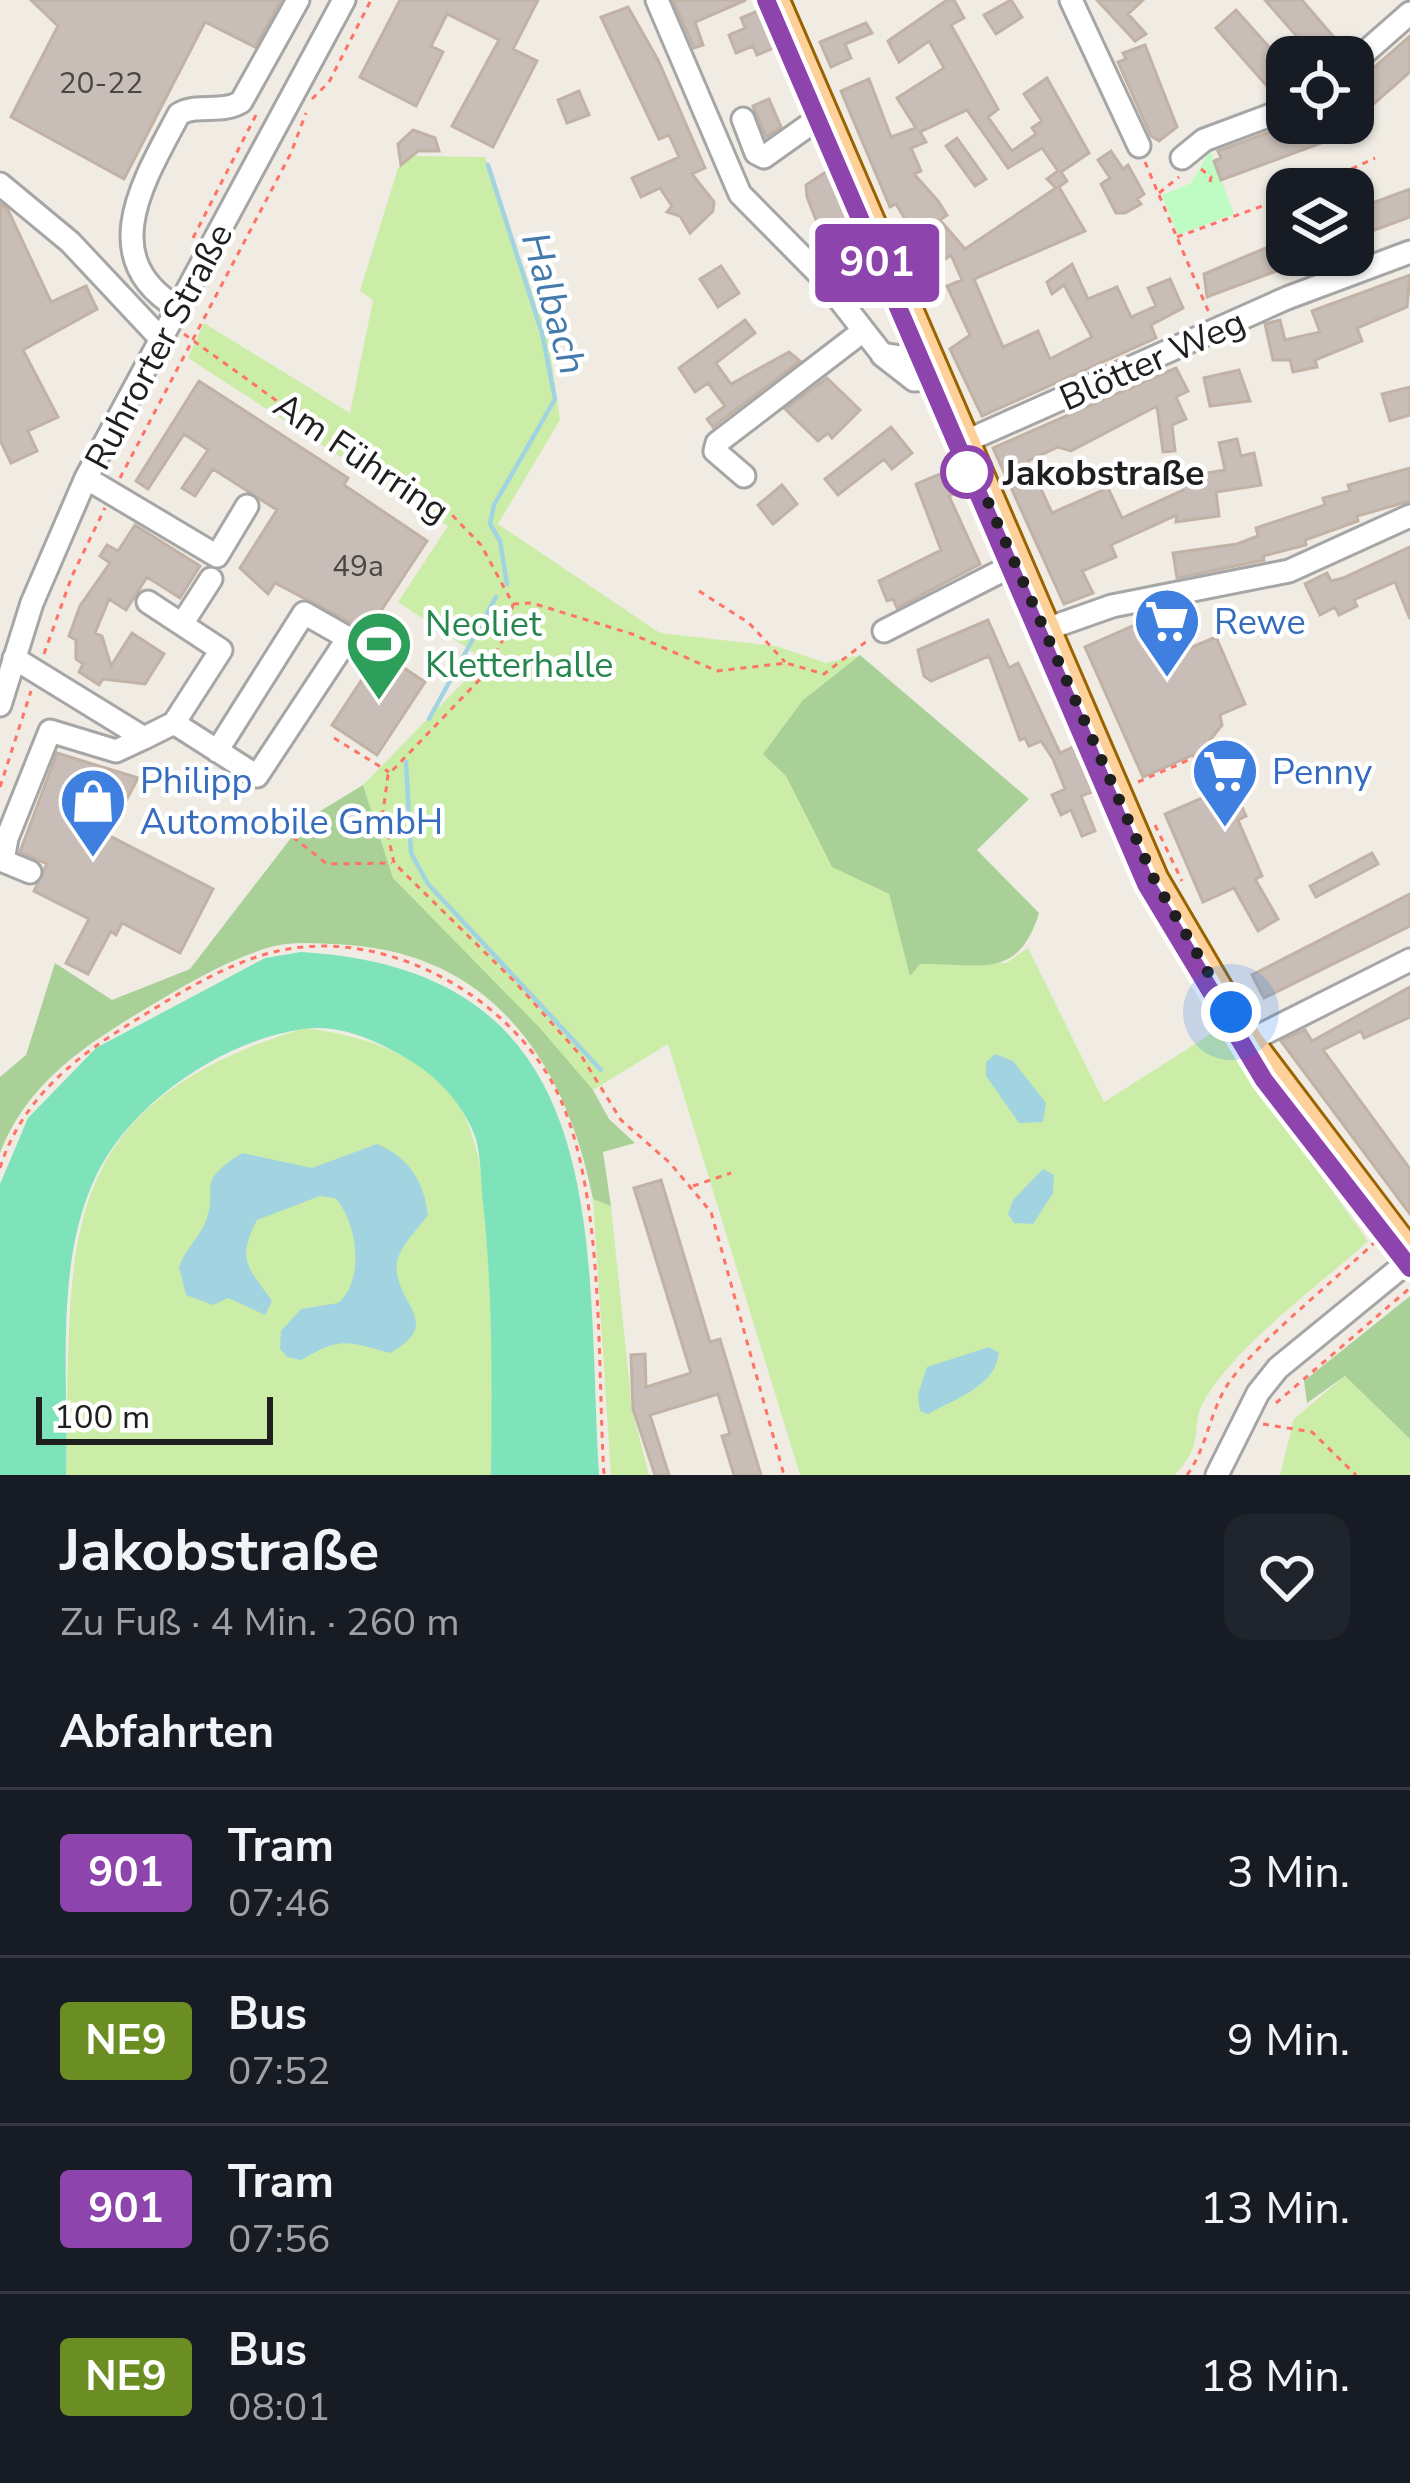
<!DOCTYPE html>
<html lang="de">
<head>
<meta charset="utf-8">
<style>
	body { margin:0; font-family:"Nunito Sans",sans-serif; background:#20242c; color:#f1f3f6; height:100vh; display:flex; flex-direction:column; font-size:45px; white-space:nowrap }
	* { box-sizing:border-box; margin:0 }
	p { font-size:39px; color:#9ea1a6 }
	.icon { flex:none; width:66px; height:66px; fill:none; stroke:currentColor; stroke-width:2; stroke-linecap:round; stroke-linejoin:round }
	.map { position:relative; height:1475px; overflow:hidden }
	.panel { display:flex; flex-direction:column; background:#171b24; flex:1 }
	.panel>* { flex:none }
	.badge { padding:0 24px; border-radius:9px; font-size:42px; line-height:78px }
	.fabs { position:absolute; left:1266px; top:36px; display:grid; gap:24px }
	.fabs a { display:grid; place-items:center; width:108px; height:108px; border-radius:24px; background:#171b24; box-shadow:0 3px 9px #0004; font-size:60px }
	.scale { position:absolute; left:36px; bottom:30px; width:237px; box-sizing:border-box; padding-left:12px; border:6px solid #1f1f1f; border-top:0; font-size:33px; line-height:42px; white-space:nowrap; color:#1f1f1f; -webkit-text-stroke:9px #fff; paint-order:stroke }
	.you { position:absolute; width:60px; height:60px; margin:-30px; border:9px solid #fff; border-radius:50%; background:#1a73e8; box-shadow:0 0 0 18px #1a73e833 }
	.map>.badge { position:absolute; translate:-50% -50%; box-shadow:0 0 0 6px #fff }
	h2 { padding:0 60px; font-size:45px; line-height:108px }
	.round { display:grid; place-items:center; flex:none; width:126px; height:126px; border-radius:24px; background:#20242c }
	.overview { display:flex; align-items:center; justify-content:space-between; height:204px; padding:0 60px }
	h1 { font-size:57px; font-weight:700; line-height:90px }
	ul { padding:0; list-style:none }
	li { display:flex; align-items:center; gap:36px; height:168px; padding:0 60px; border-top:3px solid #363941 }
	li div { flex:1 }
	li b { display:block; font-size:45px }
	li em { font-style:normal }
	li .badge { min-width:132px; font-weight:700; text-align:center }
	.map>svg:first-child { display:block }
	.grass { fill:#cbeda8 }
	.forest { fill:#a9d197 }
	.park { fill:#bffcc3 }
	.pitch { fill:#7ee3ba }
	.water { fill:#a2d3e0 }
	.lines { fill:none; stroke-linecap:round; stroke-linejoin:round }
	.stream { stroke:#a2d3e0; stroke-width:4.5 }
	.building { fill:#c8beb7; stroke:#c2b2a6; stroke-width:3; fill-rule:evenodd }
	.minor-casing { stroke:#a6a6a6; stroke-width:27 }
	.major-casing { stroke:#996300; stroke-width:33 }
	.path { stroke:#ff7366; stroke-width:3; stroke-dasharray:6 6; stroke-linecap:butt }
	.minor { stroke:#fff; stroke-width:21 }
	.major { stroke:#ffd19a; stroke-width:27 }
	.tram { stroke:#6d6d6d; stroke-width:3 }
	.line-casing { stroke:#fff; stroke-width:27 }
	.line { stroke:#8e44ad; stroke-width:18 }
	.walk { stroke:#1f1f1f; stroke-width:12; stroke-dasharray:0 21.6 }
	.stop-dot { fill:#fff; stroke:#8e44ad; stroke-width:6 }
	.labels { text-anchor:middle; stroke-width:9; stroke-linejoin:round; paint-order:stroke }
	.number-label { font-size:30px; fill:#494745 }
	.street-label { font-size:36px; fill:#1f1f1f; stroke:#fff }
	.stop-label { font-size:36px; font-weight:bold; fill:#1f1f1f; stroke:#fff; text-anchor:start }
	.shop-label { font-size:36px; fill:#366cbe; stroke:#fff; text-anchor:start }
	.leisure-label { font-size:36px; fill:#27864d; stroke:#fff; text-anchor:start }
	.water-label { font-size:39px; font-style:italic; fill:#437aab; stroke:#fff }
</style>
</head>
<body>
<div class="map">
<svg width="1410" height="1475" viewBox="0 0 1410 1475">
	<rect width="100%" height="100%" fill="#f0ece4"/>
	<path class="grass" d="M413,156l72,1 63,180 12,83 -62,104 162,109 116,13 50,17 34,-8 -57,45 -17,76 46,91 57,27 21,80 9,-10 87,-1 22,-15 76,154 113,-72 151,211c-49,45 -129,101 -163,158 -17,29 3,40 -30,76h-375l-132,-431 -75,46 -200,-212 -30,-93 122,-125 -87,-58 50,-76 -260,-168 16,-35 146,90 23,-113 -13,-9 38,-123z
		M305,1028c59,8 115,24 152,75 47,68 35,286 34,372h-425c6,-228 -20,-369 239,-447z
		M593,1199l18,7 21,203 17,66h-38z
		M1345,1376l65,63v36h-130l14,-56z"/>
	<path class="forest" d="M860,655l169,144 -52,51 62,63c-21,68 -58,50 -119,51l-10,12 -21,-82 -57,-27 -46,-91 -23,-22 40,-54z
		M363,785l30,93 146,149 54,63 16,29 26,24 -32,9 8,54 -18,-7c-26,-132 -97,-243 -244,-254 -27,-1 -55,-5 -82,3 -42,13 -84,38 -122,61 -61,37 -118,74 -145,144v-76l26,-22 29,-92 57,37 78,-31 114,-148z
		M1410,1296v143l-65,-63 -38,27 -3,-22z"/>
	<path class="park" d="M1210,150l24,64 -56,21 -16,-40 29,-12z"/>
	<path class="pitch" d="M301,952c316,18 284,285 298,523h-108c1,-92 2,-181 -8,-272 -2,-20 -2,-45 -7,-64 -10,-30 -36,-60 -62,-76 -31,-20 -73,-40 -111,-34 -81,12 -173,74 -208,149 -41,87 -26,203 -29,297h-66v-291l28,-66 68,-70 169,-90z"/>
	<path class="water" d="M995,1054l18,7 33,42 -3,19 -24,1 -33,-47v-14z
		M377,1144c32,14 47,37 51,71 -12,17 -35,36 -31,58 5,35 44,51 -7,80 -42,-11 -48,-17 -89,7l-14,-3 -7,-8 1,-18 20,-22 37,-6c27,-22 20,-81 -3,-105l-15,-2 -63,24c-22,41 -7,49 15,81l-7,14 -37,-17 -15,7 -27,-10 -7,-28c6,-17 17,-26 25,-42 18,-39 -14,-38 38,-72l70,15z
		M1043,1169l11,6 -1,18 -20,31 -19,-1 -6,-9 5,-14z
		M989,1347l10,6c-4,35 -48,47 -71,61l-8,-3 -2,-16 9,-28z"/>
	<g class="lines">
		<path class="stream" d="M488,165l54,168 13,66 -61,106 -4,19 10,17 7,43
			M429,719l67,-122
			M406,762l5,91 17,31 173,186"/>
	</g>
	<path class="building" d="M31,0h250l-26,47 -50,-25 -81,157 -113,-62 47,-91z
		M400,0h138l-25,49 24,12 -44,86 -41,-21 47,-86 -52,-26 -16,32 12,6 -27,54 -56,-29z
		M673,0h73l-51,22 8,23 -9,3z
		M947,0h7l10,18 -13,7 47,84 -10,8 24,34 24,-17 -4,-6 10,-7 -18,-27 23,-16 42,75 -28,19 6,9 -8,6 26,44 -111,48 29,68 35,-16 12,28 42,-22 -28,-52 -12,9 -5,-12 25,-18 16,35 29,-12 14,30 25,-11 -8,-18 22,-9 13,29 -32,17 5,13 -174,78 -32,-67 20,-14 -23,-49 15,-6 -11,-25 -17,12 -38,-63 -6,3 -49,-116 28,-12 22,58 25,-9 -19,-30 47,-30 -15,-27 -30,21 -11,-21zM967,110l41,58 34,-20 16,23 -11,8 9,9 -91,61 -25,-29 7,-5 -9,-14 -24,-27 7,-3 -10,-23 15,-6 -6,-10z
		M1011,0l11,17 -26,17 -12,-19z
		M1097,0h46l-15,14 18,20 -11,7z
		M1265,0h37l36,42 -4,3 5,12h-24z
		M628,7l30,53 47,108 -13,6 22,28 -1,9 -23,22 -10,-17 -13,-4 5,-6 -12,-18 -19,9 -9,-19 47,-21 -10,-22 -10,4 -58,-122z
		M760,10l16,37 -19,8 -4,-9 -17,7 -7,-18 16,-7 -4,-10z
		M1236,10l51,57 -6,5 6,14 -7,6 -9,-11 -5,4 -50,-57z
		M866,23l6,10 -27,11 6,14 -20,9 -11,-25z
		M1410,36v36l-57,50v-36z
		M1145,45l32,82 -18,14 -8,-5 -33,-74 8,-3 -3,-6z
		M579,91l10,24 -22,8 -9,-23z
		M769,99l12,28 -15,10 -13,-31z
		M1294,123h35l6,15 -114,42 -7,-19 7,-3 -3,-7z
		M413,130l22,8 4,13h-21l-17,14 -3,-21z
		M957,138l29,41 -11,7 -29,-40z
		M1111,151l12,18 5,-4 16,29 -7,5 4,5 -16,9h-9l-15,-29 9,-6 -12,-18z
		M829,170l50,120 -20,11 -28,-43 -24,-61 -1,-12z
		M1410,189v28l-57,21v-28z
		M0,203l8,7 43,92 35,-16 11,23 -74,41 35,67 -30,14 9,20 -26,12 -11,-23z
		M1287,239v16l27,2 -107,40 -3,-23z
		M721,266l18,27 -21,14 -18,-28z
		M1410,275l-3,32 -50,21 5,13 -47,19 2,7 -24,5 -3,-12h-17l-8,-36 15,-4 5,20 35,-8 -8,-21z
		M745,320l10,13 -39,30 15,21 58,-32 11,9 -87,66 -6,-8 18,-13 -17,-23 -13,9 -16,-24z
		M1176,368l12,23 -12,6 10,22 -14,6 3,26 -12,1 -6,-46 -86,45 -13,-4 -30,14 24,52 56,-25 14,30 61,-28 1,-13 41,-7 -6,-27 18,-4 4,17 13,-3 7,32 -45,7 3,24 -43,6 1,-7 -66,30 5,12 -34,14 11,22 -29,11 -71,-156z
		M1239,370l11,31 -40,5 -6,-28z
		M827,378l33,32 -28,28 -4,-5 -10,8 -33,-32z
		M199,381l149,97 -4,7 83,56 -64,97 -8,-13 -80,-42 -7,11 -28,-26 37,-58 -64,-41 -18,27 -13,-8 26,-38 -24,-16 -36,55 -12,-8z
		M1410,387v28l-20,6 -8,-27z
		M891,427l21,26 -20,16 -8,-10 -46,36 -13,-16z
		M1410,468v33l-53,15 1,5 -53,19 1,5 -43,11 1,4 -87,18 -4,-25 64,-9 21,-8 -2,-8 69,-23 -2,-7 27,-7 -2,-6z
		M945,472l9,22 -5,2 31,68 -83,44 -4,-9 -6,2 -8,-20 62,-31 -25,-66z
		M782,485l15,19 -24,20 -15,-19z
		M135,525l65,41 -20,32 -33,-21 -21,33 -17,-11 -14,34 7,3 9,30 21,-33 32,21 -19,30 -42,-5 -4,6 -20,-13 4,-8 -7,-5v-19l-7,-4 11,-30 30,-43 -10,-7 7,-11 11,6z
		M1410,547v72l-15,-37 -41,18 3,6 -18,9 -4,-8 -15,8 -15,-31 22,-11 4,8 12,-3z
		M1155,616l18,39 43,-18 29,67 -25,11 2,10 -12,15 3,6 -70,31 -58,-130z
		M988,620l21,48 9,-5 42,90 13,-6 19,45 -11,4 14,35 -13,5 -11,-26 -10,5 -9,-20 13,-6 -12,-30 -12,-18 -12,5 -4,-8 -5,2 -31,-84 -58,25 -7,-5 -6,-26z
		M380,652l45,30 -48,73 -45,-30z
		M57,753l81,25 -30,57 105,54 -33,64 -58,-30 -6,12 -5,-4 -23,43 -22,-11 23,-44 -55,-28 13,-27 -27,-12z
		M1232,785l14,31 -8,4 24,56 -7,3 23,40 -20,12 -24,-43 -31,14 -38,-88z
		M1372,853l6,11 -62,33 -6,-11z
		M1410,894v32l-146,72 -12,-23z
		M1410,987v30l-46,21 -3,-7 -38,19 87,119v45l-129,-173 24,-11 7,11z
		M661,1180l49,162 10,-3 41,136h-27l-12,-39 8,-2 -12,-40 -68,21 19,60h-14l-22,-66 -2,-54 14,-1 1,33 45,-14 -57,-185z"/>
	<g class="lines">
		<g class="minor-casing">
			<path id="minor" d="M657,0l83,194 81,82 61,78 19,3 21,-11
				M1071,0l68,146
				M1353,63l57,-50
				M743,119l13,34 8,4 59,-42
				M1182,158l22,-18 83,-31
				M0,184l70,58 91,97
				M178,308c-84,-50 -34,-128 1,-194 20,-11 42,0 62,-12l57,-102
				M882,355l32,25 21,-2
				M962,443l325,-145 123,-46
				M744,476l-29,-25 2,-8 146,-112
				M86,478l131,78 30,-50
				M148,602l73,48 -47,73
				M182,624l29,-45
				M1044,630l68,-24 177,-35 121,-55
				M884,631l131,-67
				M14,658l130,80 30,-15 83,53 91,-138 -44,-25 -87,138
				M0,705l32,-102 54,-125 258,-478
				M30,872l-27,-11 4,-23 43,-107 66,20 28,-13
				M1249,1041l161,-81
				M1217,1475l41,-82 20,-25 132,-108"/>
		</g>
		<g class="major-casing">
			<path id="major" d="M775,0l379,879 95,162 161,213"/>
		</g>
		<path class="path" d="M312,99l17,-17 42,-82
			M1145,162l64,151
			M1201,169l10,8 -2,10
			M1308,189l67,-31
			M1159,193l20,-16
			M1177,237l110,-40
			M193,238l64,-125
			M184,334l150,108 116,71 31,32 32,59 -6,28 -23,43 -96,100 -5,37 11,51 121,119 67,75 39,63 49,43 41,49 73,263
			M120,478l171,-325 15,-40
			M699,591l50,32 36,39
			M513,604l19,-1 100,31 85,37 69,-8 38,11 43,-33
			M44,654l28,-78 33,-68
			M334,738l55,34
			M1138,782l76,-33 24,10
			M0,787l31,-96
			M274,822l53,42 65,-1
			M1155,825l27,56
			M0,1168c22,-71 78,-113 139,-150 42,-26 90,-56 139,-67 108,-25 236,47 281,145 46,101 38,267 45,379
			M693,1186l38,-13
			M1276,1403l134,-115
			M1263,1424l49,8 44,43
			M1187,1475c21,-29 22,-64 43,-94 30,-41 104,-100 144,-138"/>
		<use href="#minor" class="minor"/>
		<use href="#major" class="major"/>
		<path class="tram" d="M766,0l380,884 119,196 145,188"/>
	</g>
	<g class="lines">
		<g class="line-casing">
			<path id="line" d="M766,0l380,884 118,196 146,188"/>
		</g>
		<use href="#line" class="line"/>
		<path class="walk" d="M967,472l7,-2 180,409 77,133"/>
	</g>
	<defs>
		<g id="supermarket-pin" transform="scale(3.45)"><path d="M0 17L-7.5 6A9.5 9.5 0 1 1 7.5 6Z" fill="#3f7fe0" stroke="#fff"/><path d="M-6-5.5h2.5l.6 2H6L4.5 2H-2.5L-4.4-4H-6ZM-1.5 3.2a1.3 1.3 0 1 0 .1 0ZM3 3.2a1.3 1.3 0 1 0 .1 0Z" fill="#fff"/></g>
		<g id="stadium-pin" transform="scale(3.45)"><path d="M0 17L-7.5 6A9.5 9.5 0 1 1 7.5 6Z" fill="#2e9e5b" stroke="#fff"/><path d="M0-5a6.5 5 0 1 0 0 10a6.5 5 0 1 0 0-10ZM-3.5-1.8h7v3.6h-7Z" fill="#fff"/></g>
		<g id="shop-pin" transform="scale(3.45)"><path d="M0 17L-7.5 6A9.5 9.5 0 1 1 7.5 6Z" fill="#3f7fe0" stroke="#fff"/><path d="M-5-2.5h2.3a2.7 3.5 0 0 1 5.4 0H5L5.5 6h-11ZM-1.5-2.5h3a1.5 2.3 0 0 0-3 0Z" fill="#fff"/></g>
	</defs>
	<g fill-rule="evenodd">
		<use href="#supermarket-pin" x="1167" y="621"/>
		<use href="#stadium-pin" x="379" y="644"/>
		<use href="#supermarket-pin" x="1225" y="771"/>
		<use href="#shop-pin" x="93" y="801"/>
	</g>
	<circle class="stop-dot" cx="967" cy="472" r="24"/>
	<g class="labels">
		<g class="number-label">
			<text x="101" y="93">20-22</text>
			<text x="358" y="576">49a</text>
		</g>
		<g class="street-label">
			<text transform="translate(158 346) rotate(-62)" y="13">Ruhrorter Straße</text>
			<text transform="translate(1152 359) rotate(-24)" y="13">Blötter Weg</text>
			<text transform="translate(362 457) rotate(34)" y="13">Am Führring</text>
		</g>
		<g class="stop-label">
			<text x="1003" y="485">Jakobstraße</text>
		</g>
		<g class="shop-label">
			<text x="1214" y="634">Rewe</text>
			<text x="1272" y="784">Penny</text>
			<text x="140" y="793">Philipp<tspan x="140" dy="41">Automobile GmbH</tspan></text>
		</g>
		<g class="leisure-label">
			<text x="425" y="636">Neoliet<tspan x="425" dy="41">Kletterhalle</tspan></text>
		</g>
		<g class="water-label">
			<text transform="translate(555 303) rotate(74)" y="14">Halbach</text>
		</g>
	</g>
</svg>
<div class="fabs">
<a><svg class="icon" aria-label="locate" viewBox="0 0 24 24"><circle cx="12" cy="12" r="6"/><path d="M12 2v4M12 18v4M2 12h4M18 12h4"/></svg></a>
<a><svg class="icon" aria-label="layers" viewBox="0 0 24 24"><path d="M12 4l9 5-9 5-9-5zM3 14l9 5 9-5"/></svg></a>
</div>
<div class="scale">100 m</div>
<div class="you" style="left:1231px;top:1012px"></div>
<b class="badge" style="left:877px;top:263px;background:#8e44ad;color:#fff">901</b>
</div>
<section class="panel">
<div class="overview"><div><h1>Jakobstraße</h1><p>Zu Fuß · 4 Min. · 260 m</p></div><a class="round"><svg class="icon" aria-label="heart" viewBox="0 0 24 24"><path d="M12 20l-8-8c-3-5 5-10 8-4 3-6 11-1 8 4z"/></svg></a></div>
<h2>Abfahrten</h2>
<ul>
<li><span class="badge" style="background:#8e44ad;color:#fff">901</span><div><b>Tram</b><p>07:46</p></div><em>3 Min.</em></li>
<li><span class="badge" style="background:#6b8e23;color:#fff">NE9</span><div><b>Bus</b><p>07:52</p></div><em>9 Min.</em></li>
<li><span class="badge" style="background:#8e44ad;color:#fff">901</span><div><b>Tram</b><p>07:56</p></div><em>13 Min.</em></li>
<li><span class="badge" style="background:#6b8e23;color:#fff">NE9</span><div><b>Bus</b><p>08:01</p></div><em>18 Min.</em></li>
</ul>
</section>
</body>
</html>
